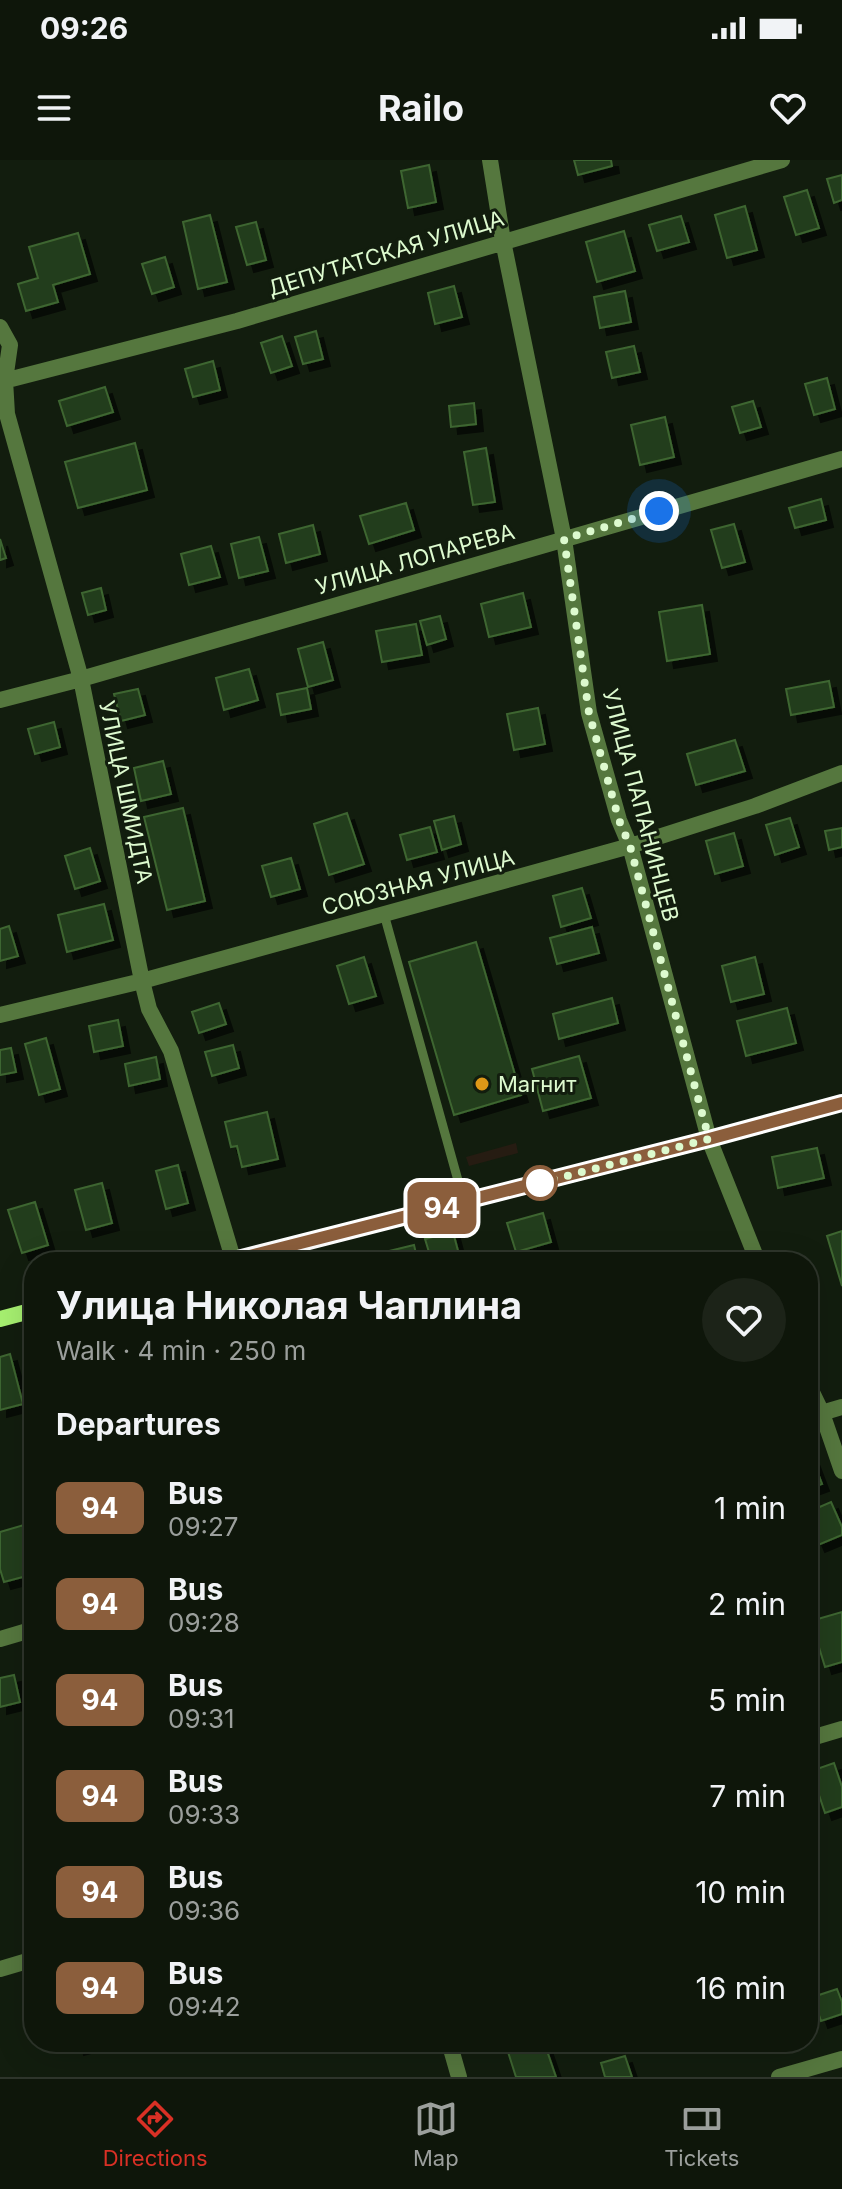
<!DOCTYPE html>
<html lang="en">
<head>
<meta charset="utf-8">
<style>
	body { margin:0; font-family:Inter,sans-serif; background:#1c2318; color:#f1f3f6; height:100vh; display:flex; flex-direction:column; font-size:30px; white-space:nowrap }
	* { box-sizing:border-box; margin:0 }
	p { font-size:26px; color:#9b9f9c }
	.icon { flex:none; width:44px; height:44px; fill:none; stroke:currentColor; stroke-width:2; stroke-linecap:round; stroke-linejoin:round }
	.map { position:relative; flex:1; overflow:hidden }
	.drawer { position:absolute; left:24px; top:1092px; width:794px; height:800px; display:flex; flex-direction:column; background:#0e160a; border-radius:32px; box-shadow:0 8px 32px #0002,0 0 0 2px #2e352b }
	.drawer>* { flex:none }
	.badge { padding:0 16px; border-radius:12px; font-size:28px; line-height:52px }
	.you { position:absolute; width:40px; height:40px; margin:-20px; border:6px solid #fff; border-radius:50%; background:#1a73e8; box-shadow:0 0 0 12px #1a73e833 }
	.map>.badge { position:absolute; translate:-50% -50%; box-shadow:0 0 0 4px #fff }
	h2 { padding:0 32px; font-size:30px; line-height:72px }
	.round { display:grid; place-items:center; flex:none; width:84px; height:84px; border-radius:42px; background:#1c2318 }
	.head { display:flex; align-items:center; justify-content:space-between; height:136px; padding:0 32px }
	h1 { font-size:38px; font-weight:700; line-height:60px }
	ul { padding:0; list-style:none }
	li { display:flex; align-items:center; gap:24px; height:96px; padding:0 32px }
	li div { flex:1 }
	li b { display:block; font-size:30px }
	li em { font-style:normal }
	li .badge { min-width:88px; font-weight:700; text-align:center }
	.status { display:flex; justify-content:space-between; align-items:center; height:56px; padding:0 40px; background:#0e160a; direction:ltr }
	.status svg { height:22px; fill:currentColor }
	header { display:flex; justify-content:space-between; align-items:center; height:104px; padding:0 32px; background:#0e160a; font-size:36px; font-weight:700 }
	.dock { display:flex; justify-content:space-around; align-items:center; height:112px; border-top:2px solid #2e352b; background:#0e160a; font-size:22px; color:#9b9f9c }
	.dock a { display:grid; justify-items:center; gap:4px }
	.dock .selected { color:#d93025 }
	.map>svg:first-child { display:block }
	.green { fill:#261c12 }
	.building { fill:#243c1c; stroke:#3e6630; stroke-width:2; filter:url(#shadow) }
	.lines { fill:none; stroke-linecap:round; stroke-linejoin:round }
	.lane { stroke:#55773e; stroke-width:9 }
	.street { stroke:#55773e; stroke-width:16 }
	.secondary { stroke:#a6f070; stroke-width:16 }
	.line-casing { stroke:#fff; stroke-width:18 }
	.line { stroke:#8b5e3c; stroke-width:12 }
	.walk { stroke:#ddfacf; stroke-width:8; stroke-dasharray:0 14.4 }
	.poi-dot { fill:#de9817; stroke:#121d0e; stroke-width:3 }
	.stop-dot { fill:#fff; stroke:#8b5e3c; stroke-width:4 }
	.labels { text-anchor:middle; stroke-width:6; stroke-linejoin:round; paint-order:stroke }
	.street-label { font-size:22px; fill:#ddfacf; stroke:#121d0e }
	.poi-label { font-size:22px; fill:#ddfacf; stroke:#121d0e; text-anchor:start }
</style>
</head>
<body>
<div class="status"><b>09:26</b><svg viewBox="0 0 49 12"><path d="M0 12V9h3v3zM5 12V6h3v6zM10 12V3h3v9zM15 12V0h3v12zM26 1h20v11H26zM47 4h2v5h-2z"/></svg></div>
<header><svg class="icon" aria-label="menu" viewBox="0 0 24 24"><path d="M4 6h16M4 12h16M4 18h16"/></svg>Railo<svg class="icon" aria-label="heart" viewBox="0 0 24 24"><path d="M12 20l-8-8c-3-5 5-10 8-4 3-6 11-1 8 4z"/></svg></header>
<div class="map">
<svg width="842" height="1917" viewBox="0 0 842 1917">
	<defs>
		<filter id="shadow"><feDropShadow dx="7" dy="7" stdDeviation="0" flood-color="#0009"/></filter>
	</defs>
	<rect width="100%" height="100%" fill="#121d0e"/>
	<path class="green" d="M516,983l2,10 -49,13 -3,-9z"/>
	<path class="building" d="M574,0h37l1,6 -34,9z
		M429,5l7,37 -28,6 -7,-37z
		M842,15v25l-8,3 -7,-24z
		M807,30l12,38 -23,7 -12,-38z
		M745,46l12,44 -30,8 -12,-43z
		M210,55l17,67 -29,7 -15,-67z
		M681,56l8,26 -32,9 -8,-26z
		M256,62l10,38 -19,5 -11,-38z
		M624,71l11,40 -38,11 -11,-40z
		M78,73l12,41 -37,11 5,17 -32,9 -8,-27 20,-6 -9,-31z
		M165,97l9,30 -22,7 -10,-30z
		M454,126l8,31 -27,7 -7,-31z
		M625,131l6,31 -31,6 -6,-31z
		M316,171l7,28 -20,5 -8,-27z
		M282,176l10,30 -21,7 -10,-30z
		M634,186l6,26 -28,6 -6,-26z
		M213,201l7,29 -27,7 -8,-28z
		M827,218l8,31 -21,6 -9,-31z
		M105,227l8,25 -46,14 -8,-25z
		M753,241l8,26 -21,6 -8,-26z
		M474,243l2,21 -25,3 -2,-21z
		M665,257l9,40 -34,8 -9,-40z
		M135,283l12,47 -69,18 -13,-46z
		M486,288l9,54 -22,3 -9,-53z
		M821,339l5,21 -31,8 -6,-20z
		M406,343l8,27 -45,14 -9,-28z
		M734,364l11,38 -23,6 -11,-38z
		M313,365l7,29 -34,9 -7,-29z
		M259,377l9,34 -29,7 -8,-34z
		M0,379l6,19 -6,2z
		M211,386l9,31 -31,8 -8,-31z
		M101,428l5,22 -18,5 -6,-22z
		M523,433l8,34 -42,10 -8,-33z
		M702,445l8,49 -43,7 -8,-49z
		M440,456l6,23 -19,6 -7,-24z
		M416,464l6,31 -40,7 -6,-31z
		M323,482l10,38 -25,7 -10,-38z
		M249,509l9,31 -34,10 -8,-32z
		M829,521l5,26 -43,8 -5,-26z
		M307,528l4,21 -30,6 -4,-21z
		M138,529l7,26 -24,6 -7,-27z
		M538,548l7,36 -31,6 -7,-36z
		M54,562l6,25 -25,7 -7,-25z
		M735,580l10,31 -49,14 -9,-31z
		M163,601l8,33 -30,7 -7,-33z
		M183,648l22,93 -38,9 -23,-93z
		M347,653l17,51 -35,11 -15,-51z
		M454,656l7,28 -19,6 -8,-29z
		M790,658l9,29 -24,8 -9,-30z
		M430,667l7,25 -30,8 -7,-25z
		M842,668v19l-13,3 -4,-19z
		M734,673l9,33 -28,8 -9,-33z
		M90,688l10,33 -25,8 -10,-33z
		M291,698l9,31 -29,8 -9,-31z
		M582,728l9,30 -30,9 -8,-31z
		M104,744l9,36 -46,12 -9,-37z
		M9,766l9,30 -18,5v-32z
		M592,767l7,26 -42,11 -7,-26z
		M476,782l45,153 -67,20 -45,-153z
		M364,797l12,39 -27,8 -12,-38z
		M755,797l9,37 -33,8 -9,-36z
		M612,838l6,25 -59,16 -6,-25z
		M219,843l7,21 -27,9 -7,-21z
		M787,848l9,35 -50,13 -9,-35z
		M118,860l5,26 -29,6 -5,-26z
		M46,878l14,51 -21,6 -14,-51z
		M233,885l6,23 -27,8 -7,-24z
		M11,888l5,24 -16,3v-25z
		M579,896l12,42 -48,13 -11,-42z
		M156,897l4,22 -31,7 -4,-22z
		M267,952l11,47 -36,8 -5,-21 -6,1 -6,-25z
		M817,988l7,30 -46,10 -6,-31z
		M178,1005l10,38 -22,6 -10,-38z
		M102,1023l10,40 -26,7 -11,-40z
		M35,1042l13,43 -26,8 -14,-43z
		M543,1053l8,29 -35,10 -9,-29z
		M842,1071v55l-15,-50z
		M453,1072l8,30h-29l-7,-23z
		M414,1085l4,17h-31l-2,-10z
		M10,1194l13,50 -23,6v-53z
		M808,1287l14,37 -14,5z
		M831,1342l11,25v8l-24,10 -10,-23v-10z
		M34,1362v52l-30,8 -4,-13v-37z
		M842,1452v50l-17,5 -14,-46z
		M14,1515l6,27 -20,5v-29z
		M834,1603l8,24v20l-17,6 -14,-42z
		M837,1829l5,13v12l-21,7 -8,-24z
		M76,1882h23l-22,6z
		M538,1882h6l12,35h-40l-8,-25z
		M625,1896l7,21h-27l-4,-14z"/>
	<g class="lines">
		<path class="lane" d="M384,754l80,288"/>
		<path class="street" d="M490,0l13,81 61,298 25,174 30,107 11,26 79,293 49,123
			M0,167l10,18 -5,35 2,34 74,265 61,302 7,28 22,42 63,211
			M0,222l237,-61 545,-161
			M0,540l81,-21 761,-220
			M0,855l142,-34 488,-135 125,-40 87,-33
			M808,1224l14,29 20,58
			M808,1257l34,-10
			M0,1479l34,-10
			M808,1579l34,-10
			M0,1809l34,-10
			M449,1882l10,35
			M779,1917l63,-18"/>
		<path class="secondary" d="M226,1102l446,-113 170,-46
			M0,1159l34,-9"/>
	</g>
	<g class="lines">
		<g class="line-casing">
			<path id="line" d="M226,1102l483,-123 133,-36"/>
		</g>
		<use href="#line" class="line"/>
		<path class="walk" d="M540,1023l169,-44 -79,-293 -11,-26 -30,-107 -25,-174 95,-28"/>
	</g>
	<circle class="poi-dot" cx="482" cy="924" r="8"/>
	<circle class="stop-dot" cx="540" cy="1023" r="16"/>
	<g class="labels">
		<g class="street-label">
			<text transform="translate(386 93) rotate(-17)" y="8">ДЕПУТАТСКАЯ УЛИЦА</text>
			<text transform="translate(415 399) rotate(-16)" y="8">УЛИЦА ЛОПАРЕВА</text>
			<text transform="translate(126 632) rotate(78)" y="8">УЛИЦА ШМИДТА</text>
			<text transform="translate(641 645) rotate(75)" y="8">УЛИЦА ПАПАНИНЦЕВ</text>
			<text transform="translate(418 722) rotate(-15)" y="8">СОЮЗНАЯ УЛИЦА</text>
		</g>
		<g class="poi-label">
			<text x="498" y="932">Магнит</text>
		</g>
	</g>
</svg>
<div class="you" style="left:659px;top:351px"></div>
<b class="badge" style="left:442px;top:1048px;background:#8b5e3c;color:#fff">94</b>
<section class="drawer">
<div class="head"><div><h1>Улица Николая Чаплина</h1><p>Walk · 4 min · 250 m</p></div><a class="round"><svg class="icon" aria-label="heart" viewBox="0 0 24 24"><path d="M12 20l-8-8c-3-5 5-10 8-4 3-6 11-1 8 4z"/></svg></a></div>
<h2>Departures</h2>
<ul>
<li><span class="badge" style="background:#8b5e3c;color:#fff">94</span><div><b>Bus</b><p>09:27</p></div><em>1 min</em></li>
<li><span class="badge" style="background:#8b5e3c;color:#fff">94</span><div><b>Bus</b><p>09:28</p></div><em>2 min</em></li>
<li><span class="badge" style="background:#8b5e3c;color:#fff">94</span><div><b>Bus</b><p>09:31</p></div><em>5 min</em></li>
<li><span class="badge" style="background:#8b5e3c;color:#fff">94</span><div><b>Bus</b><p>09:33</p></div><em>7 min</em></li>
<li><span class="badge" style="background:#8b5e3c;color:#fff">94</span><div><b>Bus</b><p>09:36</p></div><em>10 min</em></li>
<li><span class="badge" style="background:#8b5e3c;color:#fff">94</span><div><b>Bus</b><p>09:42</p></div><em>16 min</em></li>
</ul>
</section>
</div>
<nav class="dock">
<a class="selected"><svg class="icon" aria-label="directions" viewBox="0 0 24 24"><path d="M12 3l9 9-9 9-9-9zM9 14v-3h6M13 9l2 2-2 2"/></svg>Directions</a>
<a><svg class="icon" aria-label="map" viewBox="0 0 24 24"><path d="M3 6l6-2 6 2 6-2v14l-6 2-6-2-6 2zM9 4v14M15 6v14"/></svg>Map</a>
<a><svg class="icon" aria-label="tickets" viewBox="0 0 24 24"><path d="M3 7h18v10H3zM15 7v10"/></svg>Tickets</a>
</nav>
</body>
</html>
